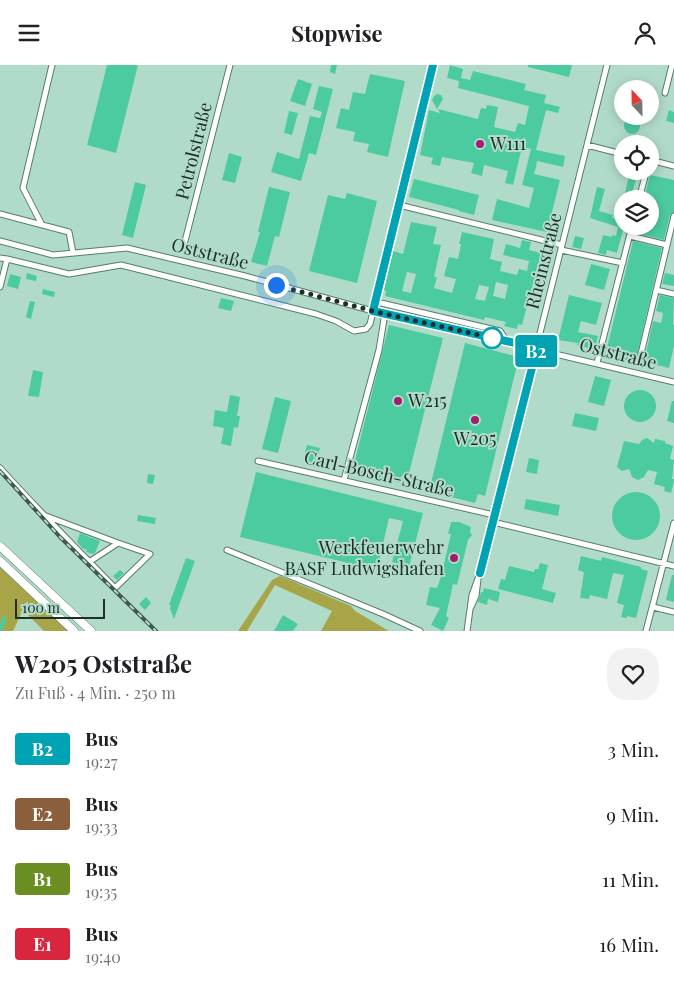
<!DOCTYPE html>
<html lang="de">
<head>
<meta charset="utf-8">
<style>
	body { margin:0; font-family:"Playfair Display",serif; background:#f2f2f2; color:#202124; height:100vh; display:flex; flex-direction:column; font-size:19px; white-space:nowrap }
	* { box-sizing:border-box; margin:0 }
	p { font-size:16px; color:#757577 }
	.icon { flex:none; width:28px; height:28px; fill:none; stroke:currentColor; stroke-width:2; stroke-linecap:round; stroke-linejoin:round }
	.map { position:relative; height:566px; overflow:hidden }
	.details { display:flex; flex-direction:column; background:#fff; flex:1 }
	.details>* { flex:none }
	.badge { padding:0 10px; border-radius:4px; font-size:18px; line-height:32px }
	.needle { width:32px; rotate:338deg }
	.tools { position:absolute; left:614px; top:15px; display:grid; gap:10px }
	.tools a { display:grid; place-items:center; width:45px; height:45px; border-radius:50%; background:#fff; box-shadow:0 2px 12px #0003; font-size:25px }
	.scale { position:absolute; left:15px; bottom:12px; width:90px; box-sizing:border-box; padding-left:5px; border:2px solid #1e2f28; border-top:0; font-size:14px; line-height:18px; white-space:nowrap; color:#1e2f28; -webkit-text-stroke:4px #b1dbc9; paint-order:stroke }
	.you { position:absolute; width:25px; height:25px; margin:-12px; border:4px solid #fff; border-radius:50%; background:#1a73e8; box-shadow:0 0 0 8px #1a73e833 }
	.map>.badge { position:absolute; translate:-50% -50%; box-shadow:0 0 0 2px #fff }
	.round { display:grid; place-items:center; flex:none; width:52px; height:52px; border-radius:20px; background:#f2f2f2 }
	.head { display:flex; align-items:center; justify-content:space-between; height:85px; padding:0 15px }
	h1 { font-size:24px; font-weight:700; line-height:38px }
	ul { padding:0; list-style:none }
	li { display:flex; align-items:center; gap:15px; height:65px; padding:0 15px }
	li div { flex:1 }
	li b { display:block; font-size:19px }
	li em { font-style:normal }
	li .badge { min-width:55px; font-weight:700; text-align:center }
	header { display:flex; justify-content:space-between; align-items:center; height:65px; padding:0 15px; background:#fff; font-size:22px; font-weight:700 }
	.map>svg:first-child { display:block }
	.green { fill:#a8a548 }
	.building { fill:#4dcba0; fill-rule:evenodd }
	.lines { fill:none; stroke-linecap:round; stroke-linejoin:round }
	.minor-casing { stroke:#557d6d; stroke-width:7 }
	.trunk-casing { stroke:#557d6d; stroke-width:9 }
	.minor { stroke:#fff; stroke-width:5 }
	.trunk { stroke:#fff; stroke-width:8 }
	.rail-casing { stroke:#41584f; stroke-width:4 }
	.rail { stroke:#b1dbc9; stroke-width:2; stroke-dasharray:5.5; stroke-linecap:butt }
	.line-casing { stroke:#fff; stroke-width:11 }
	.line { stroke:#00a3b4; stroke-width:8 }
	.walk { stroke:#1e2f28; stroke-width:5; stroke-dasharray:0 9 }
	.poi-dot { fill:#9f1e70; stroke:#b1dbc9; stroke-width:2 }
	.stop-dot { fill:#fff; stroke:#00a3b4; stroke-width:2.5 }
	.labels { text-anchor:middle; stroke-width:4; stroke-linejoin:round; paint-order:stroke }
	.poi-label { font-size:18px; fill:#1e2f28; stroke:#b1dbc9; text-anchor:start }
	.street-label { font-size:18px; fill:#1e2f28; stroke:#b1dbc9 }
</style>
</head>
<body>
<header><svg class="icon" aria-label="menu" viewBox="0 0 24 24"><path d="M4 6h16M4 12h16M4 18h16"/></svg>Stopwise<svg class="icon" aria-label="person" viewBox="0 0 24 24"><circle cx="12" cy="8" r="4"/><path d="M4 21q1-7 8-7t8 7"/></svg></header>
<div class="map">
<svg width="674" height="566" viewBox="0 0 674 566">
	<rect width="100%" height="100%" fill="#b1dbc9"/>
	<path class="green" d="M0,502l70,64h-26l-21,-21 -10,21h-13z
		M280,511l71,30 4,5 34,20h-68l11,-20 -57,-26 -28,46h-9l34,-51z"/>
	<path class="building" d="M107,0h31l-22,88 -29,-8z
		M331,0h6l-2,9 -5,-2z
		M450,0l13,4 -2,9 9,2 3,-9 53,13 -2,6 22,5 -2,8 16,4 -2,6 -12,-3 -10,40 29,6 -2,11 -26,-6 -1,6 -2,7 26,6 -13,52 -55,-12 5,-21 32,9 5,-20 -12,-3 9,-36 -9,-2 -9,38 -8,-2 3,-12 -24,-6 -2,11 -11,-3 3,-10 -32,-6 -2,9 -9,-2 2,-6 -13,-3 9,-45 11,3 -2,-4 40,10 3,-11 5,1 1,-4 11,2 -4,20 21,5 3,-9 7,2 4,-19 -71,-18 1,-7 -12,-3z
		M528,0h44l-3,12 -41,-10z
		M370,9l35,7 -17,76 -21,-5 2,-8 -16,-3 2,-9 -19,-4 5,-20 8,2 4,-18 12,2z
		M298,14l14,5 -7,22 -15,-5z
		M319,21l14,3 -17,66 -7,-2 -8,28 -30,-9 6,-20 22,7 11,-43 10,2 2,-6 -9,-3z
		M437,29l4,1 2,4 -6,10 -5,-9 2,-4z
		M669,45l5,2v11l-8,-2z
		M289,46l9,2 -6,22 -8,-2z
		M624 61a8 8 0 1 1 16 0a8 8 0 1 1-16 0Z
		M229,88l13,4 -7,26 -13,-3z
		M630,106h8l-6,23 -7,-1z
		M650,110l24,5v32l-4,3 -6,25 -29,-7 2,-7h13v-27h-6z
		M414,114l65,16 -5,20 -15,-4v-1l-50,-13z
		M135,117l11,3 -13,53 -11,-3z
		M269,122l21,5 -11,45 -4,-1 -8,30 -16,-4 9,-30h-2z
		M597,122l8,2 -6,22 14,4 -1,3 10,3v5h2l-7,27 -10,-3 -1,5 -8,-2 5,-18 9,2v-2l4,1 2,-9 -28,-9z
		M347,128l30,8 -20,82 -48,-12 19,-76 17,4z
		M411,157l26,5 -4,17 8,1 -7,32h3l-3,11 18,5 4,-14 -12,-3 5,-19 9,2 3,-15h-2l3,-12 32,7 -4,20 12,3 -2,9 17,4 2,-6 8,2 2,-10 -26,-6 3,-11 14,4 2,-8 9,2 -2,8 12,3 -19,72 -4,-1 -1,5 -13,-3 2,-4 -21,-5 -1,3 -99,-24 1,-5 -2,-1 9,-39 10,3zM407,207l9,2 -5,19 -9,-2zM496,217l12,3 -3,14 -12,-3zM479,220l10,2 -4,14 -10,-2z
		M575,171l9,2 -3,11 -9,-2z
		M633,176l29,7 -27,116 -30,-8z
		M591,199l19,5 -6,21 -19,-5z
		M27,208l10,3 -1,5 -10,-2z
		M665,208l9,2v11l-12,-2z
		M10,209l11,3 -3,12 -11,-3z
		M43,224l12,3 -1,5 -12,-3z
		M569,230l33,8 -6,22 -15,-4 -3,11 20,4 -3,14 -18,-5 1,-2 -20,-3z
		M660,230l14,3 -1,26 1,1v21l-5,22 -25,-6 9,-41 8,2 2,-10 -7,-2z
		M221,233l13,3 -3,10 -13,-3z
		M30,236l5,1 -4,17 -5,-2z
		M389,260l54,13 -35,139 -7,-1 -1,7 -41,-9 2,-8 -7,-2z
		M465,278l54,14 -34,139 -7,-2 -3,9 -40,-10 3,-8 -7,-2z
		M33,305l10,2 -4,25 -11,-1z
		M595,311l16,4 -7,26 -16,-4z
		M624 341a16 16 0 1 1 32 0a16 16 0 1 1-32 0Z
		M230,330l10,2 -3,19h3l-2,12 -4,-1 -3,19 -10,-2 3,-16 -11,-2 2,-16 12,2z
		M275,332l16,4 -13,52 -16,-4z
		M672,336h2v22l-7,-2z
		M575,348l24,5 -3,13 -24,-5z
		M647,373l7,5 1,-4 10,2v2l8,3 -3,13 4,1 -2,19h2v2l-3,12 -7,-2 1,-4 -11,-3 3,-12 -9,-2 -4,7 -6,3 -6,-3 -3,-8 -7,2 -5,-4 7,-26 15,3 3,-4z
		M307,380l13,3 -4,15 -13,-3z
		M529,393l10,2 -2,14 -11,-2z
		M256,407l167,41 -14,54 -17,-5 11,-41 -14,-3 -12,52 -137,-33z
		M148,409l7,1 -2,9 -6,-1z
		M612 451a24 24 0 1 1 48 0a24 24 0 1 1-48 0Z
		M526,434l34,6 -2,11 -34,-7z
		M138,450l18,3 -1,6 -18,-3z
		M451,457h8l12,5 -1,5 2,3 -4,5 -11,45 -4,-1 -7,32 3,2 -6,13 -12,-6 9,-17 -14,-3 4,-18 7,1 4,-11 10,-43h-3z
		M80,468l20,8 -5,12 -2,1 -7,-2 1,-2 -5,-2 -5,-6z
		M581,491l20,5 1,-4 39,10v2l7,2 -12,47 -9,-2v2l-6,-1 3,-12 -7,-2 7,-28 -11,-2 -6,26 -17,-4 -1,4 -9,-1 4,-26 -6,-2z
		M186,493l9,3 -21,58 -4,-10 1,-4h-2z
		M540,498l8,2 -6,24 14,4 -3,10 -55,-14 3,-10 4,1 4,-14 25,6 1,-3h3z
		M120,505l4,3 -7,7 -4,-4z
		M672,510h2v27l-8,-2z
		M484,523l16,4 -2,10 -10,-3 -1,6 -9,-3 3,-10h2z
		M146,532l5,6 -6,7 -6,-6z
		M283,550l15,9 -5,7h-19z
		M3,551l4,2 -5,13h-2v-7z"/>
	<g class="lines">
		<g class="minor-casing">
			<path id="minor" d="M665,28l7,-28
				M587,80l35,9
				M650,95l24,6
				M639,134l7,-26
				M399,140l163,40
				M0,149l69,18 4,21
				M42,160l-19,-37 29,-123
				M630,171l37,9
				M0,176l53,14 74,-7 118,28 128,35 301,71
				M184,180l46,-180
				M561,185l62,13
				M0,193l7,1 -7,28
				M7,194l62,15 52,-9 195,49 20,7 18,10 12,-2 4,-5 63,-259
				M656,225l18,4
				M374,238h7l119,28 4,6 -1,4
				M639,297l35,-146
				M597,298l35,-137
				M258,396l236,54
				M0,403c37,41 76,80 115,120l35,-34 -32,-11 -29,19
				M344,415l35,-130 6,-37
				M46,451l72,27
				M493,457l181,44
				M227,485l156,64 37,17
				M471,542l5,-11 2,-17
				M653,542l21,5
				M467,566l5,-36 8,-22 127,-508
				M646,566l28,-108"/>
		</g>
		<g class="trunk-casing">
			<path id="trunk" d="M0,481l91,85
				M0,496l74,70"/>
		</g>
		<use href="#minor" class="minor"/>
		<use href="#trunk" class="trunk"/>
		<g class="rail-casing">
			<path id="rail" d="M0,406l60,66 96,94"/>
		</g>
		<use href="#rail" class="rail"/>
	</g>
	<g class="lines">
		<g class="line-casing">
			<path id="line" d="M433,0l-60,246 164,37 -57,225"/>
		</g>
		<use href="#line" class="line"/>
		<path class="walk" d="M276,220l97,26 119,27"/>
	</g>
	<g class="poi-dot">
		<circle cx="480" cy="79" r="5"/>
		<circle cx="398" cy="336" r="5"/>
		<circle cx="475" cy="355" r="5"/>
		<circle cx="454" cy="493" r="5"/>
	</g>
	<circle class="stop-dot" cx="492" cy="273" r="10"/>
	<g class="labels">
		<g class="poi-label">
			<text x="490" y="85">W111</text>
			<text x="408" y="342">W215</text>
			<text x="475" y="380" text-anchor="middle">W205</text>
			<text x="444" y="489" text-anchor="end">Werkfeuerwehr<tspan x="444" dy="21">BASF Ludwigshafen</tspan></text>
		</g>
		<g class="street-label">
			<text transform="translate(194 86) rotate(-76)" y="6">Petrolstraße</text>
			<text transform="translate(210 189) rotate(14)" y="6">Oststraße</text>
			<text transform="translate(544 196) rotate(-76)" y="6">Rheinstraße</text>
			<text transform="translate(618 289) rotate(14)" y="6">Oststraße</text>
			<text transform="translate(379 409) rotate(13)" y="6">Carl-Bosch-Straße</text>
		</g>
	</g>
</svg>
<div class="tools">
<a><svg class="needle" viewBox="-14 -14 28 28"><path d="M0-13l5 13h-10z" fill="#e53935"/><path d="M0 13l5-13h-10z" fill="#757577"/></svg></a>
<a><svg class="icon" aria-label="locate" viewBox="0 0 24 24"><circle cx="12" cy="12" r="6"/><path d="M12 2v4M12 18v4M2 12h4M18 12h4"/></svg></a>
<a><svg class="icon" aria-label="layers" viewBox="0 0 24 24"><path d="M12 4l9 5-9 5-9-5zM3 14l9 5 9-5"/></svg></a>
</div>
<div class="scale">100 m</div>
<div class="you" style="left:276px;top:220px"></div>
<b class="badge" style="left:536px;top:286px;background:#00a3b4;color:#fff">B2</b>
</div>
<section class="details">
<div class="head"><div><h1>W205 Oststraße</h1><p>Zu Fuß · 4 Min. · 250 m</p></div><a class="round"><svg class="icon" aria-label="heart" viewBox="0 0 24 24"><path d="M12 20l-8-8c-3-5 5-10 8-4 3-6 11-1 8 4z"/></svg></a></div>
<ul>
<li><span class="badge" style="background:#00a3b4;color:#fff">B2</span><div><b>Bus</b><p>19:27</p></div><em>3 Min.</em></li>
<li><span class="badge" style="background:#8b5e3c;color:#fff">E2</span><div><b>Bus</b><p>19:33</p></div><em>9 Min.</em></li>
<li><span class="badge" style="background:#6b8e23;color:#fff">B1</span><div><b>Bus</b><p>19:35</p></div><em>11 Min.</em></li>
<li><span class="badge" style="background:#d7263d;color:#fff">E1</span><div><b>Bus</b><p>19:40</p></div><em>16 Min.</em></li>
</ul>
</section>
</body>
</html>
